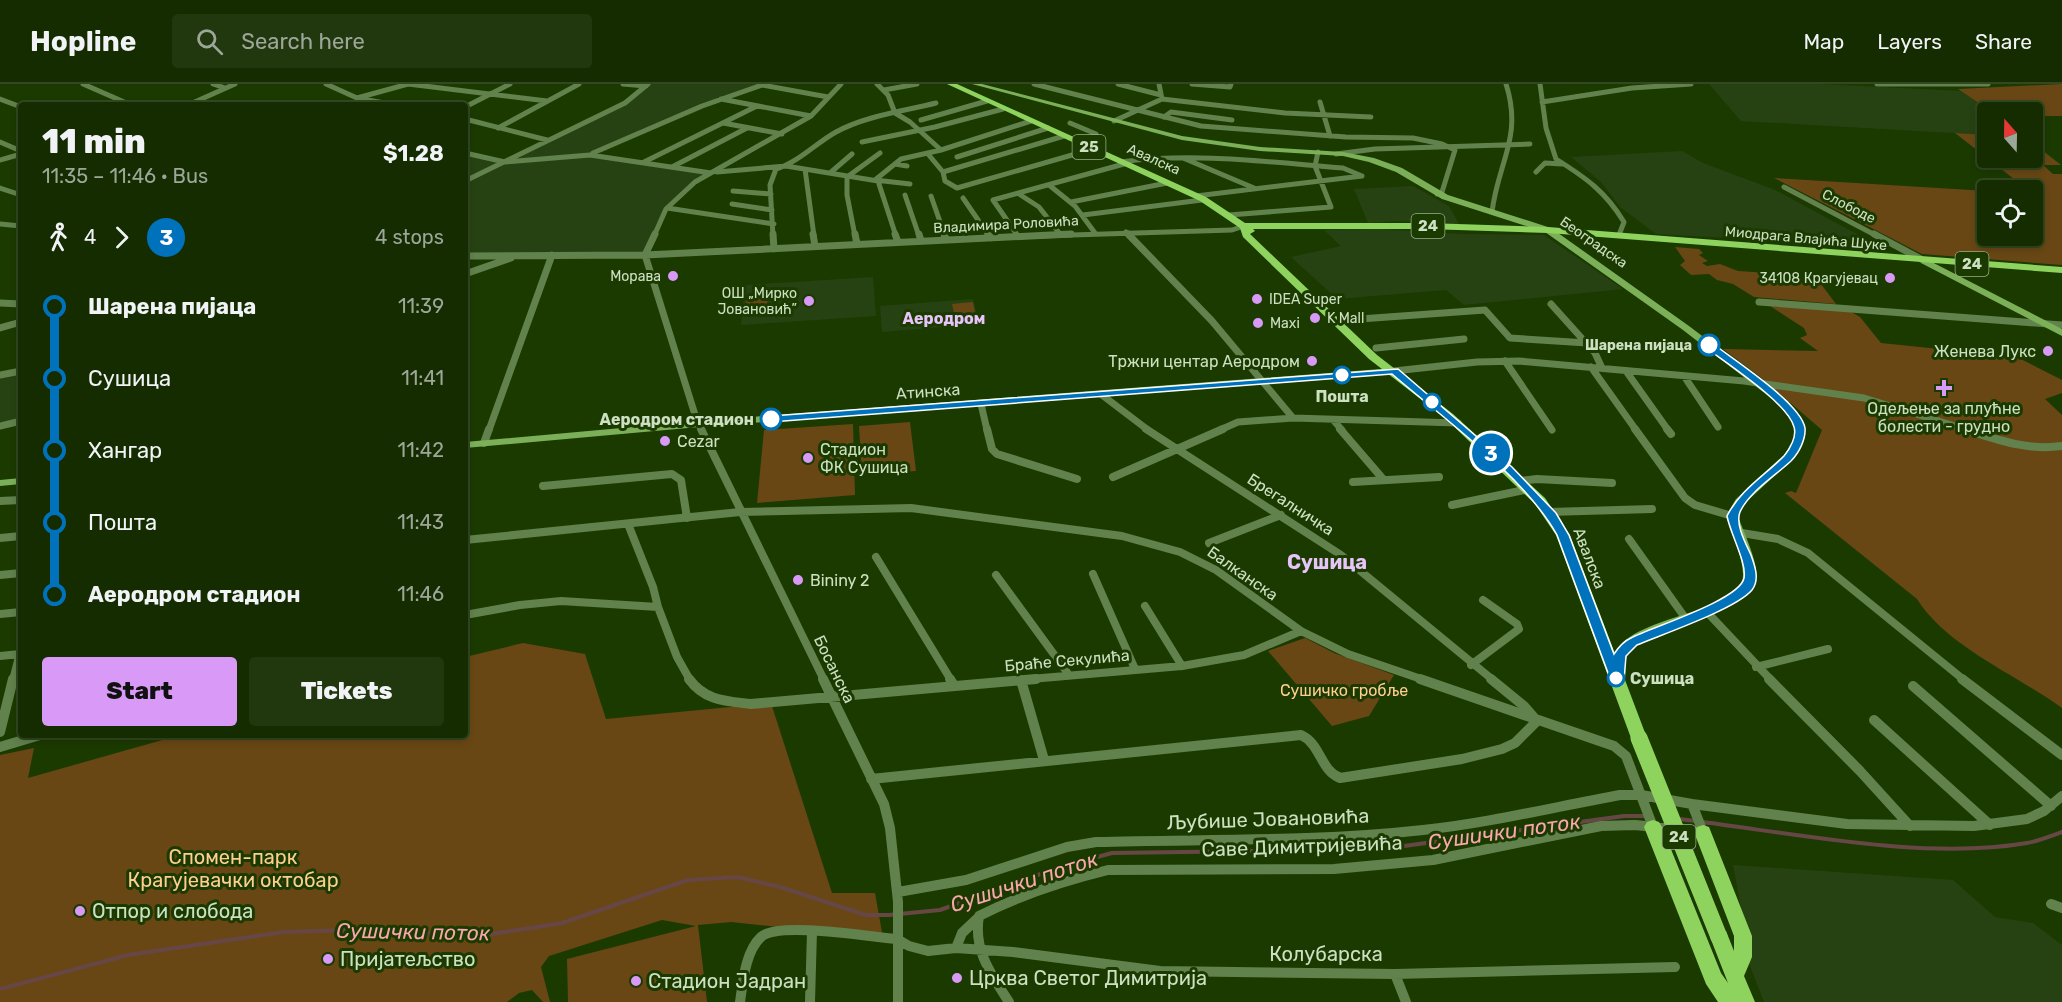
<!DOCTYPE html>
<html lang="en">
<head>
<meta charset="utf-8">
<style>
	body { margin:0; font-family:Rubik,sans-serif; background:#21380f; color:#f1f3f6; height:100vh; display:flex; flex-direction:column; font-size:22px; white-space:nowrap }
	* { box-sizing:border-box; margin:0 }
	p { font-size:20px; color:#9da799 }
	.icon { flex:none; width:33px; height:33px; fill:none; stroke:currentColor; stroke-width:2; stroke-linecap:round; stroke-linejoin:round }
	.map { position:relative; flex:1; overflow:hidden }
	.side { position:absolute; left:18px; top:18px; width:450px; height:636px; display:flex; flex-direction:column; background:#142c00; border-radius:6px; box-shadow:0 3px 9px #0003,0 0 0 2px #334822 }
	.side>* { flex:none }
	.badge { padding:0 12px; border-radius:20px; font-size:21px; line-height:39px }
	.needle { width:39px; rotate:340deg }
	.buttons { position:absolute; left:1977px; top:18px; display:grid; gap:12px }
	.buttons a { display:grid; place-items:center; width:66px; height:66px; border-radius:6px; background:#142c00; box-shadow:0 3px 9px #0003,0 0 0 2px #334822; font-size:30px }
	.map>.badge { position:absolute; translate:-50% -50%; box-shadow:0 0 0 3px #fff }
	.legs { display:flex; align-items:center; gap:9px; height:66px; padding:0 24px; font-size:20px }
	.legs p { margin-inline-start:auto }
	.summary { display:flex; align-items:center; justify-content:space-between; height:102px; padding:0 24px }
	h1 { font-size:33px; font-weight:800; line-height:45px }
	.primary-button { display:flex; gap:12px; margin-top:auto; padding:12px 24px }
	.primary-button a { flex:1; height:69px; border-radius:6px; background:#d99af7; color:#111; font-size:24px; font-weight:800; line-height:69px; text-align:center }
	.primary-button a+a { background:#21380f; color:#f1f3f6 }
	ul { padding:0 24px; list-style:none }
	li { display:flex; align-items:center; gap:21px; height:72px; font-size:22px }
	li i { display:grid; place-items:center; width:9px; height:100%; margin:0 8px; background:currentColor }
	li i::after { content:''; width:15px; height:15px; margin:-8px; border:4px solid; border-radius:50%; background:#142c00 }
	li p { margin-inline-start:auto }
	li:first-child i { background:linear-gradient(#0000 50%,currentColor 0) }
	li:last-child i { background:linear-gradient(currentColor 50%,#0000 0) }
	header { display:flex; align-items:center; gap:36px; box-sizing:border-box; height:84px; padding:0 30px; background:#142c00; border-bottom:2px solid #334822 }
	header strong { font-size:28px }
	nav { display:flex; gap:33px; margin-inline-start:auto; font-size:21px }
	.search { width:420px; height:54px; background:#21380f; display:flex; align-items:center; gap:15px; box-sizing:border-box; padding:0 21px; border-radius:6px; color:#9da799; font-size:22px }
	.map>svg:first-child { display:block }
	.built { fill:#274212 }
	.green { fill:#684714 }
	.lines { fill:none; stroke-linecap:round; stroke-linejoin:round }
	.stream { stroke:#674746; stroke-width:4 }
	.street-far3 { stroke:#61824c; stroke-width:5 }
	.street-far2 { stroke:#61824c; stroke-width:7 }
	.street-far1 { stroke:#61824c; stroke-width:8 }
	.street { stroke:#61824c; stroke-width:10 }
	.secondary { fill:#7bb058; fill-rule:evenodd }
	.primary { fill:#8fd35f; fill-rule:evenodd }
	.primary-bridge { stroke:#8fd35f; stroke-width:17 }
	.line-1 { fill:#0072bc; stroke:#fff; stroke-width:1.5 }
	.poi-dot { fill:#d99af7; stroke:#1b3a00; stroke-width:2 }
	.stop-1-dot { fill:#fff; stroke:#0072bc; stroke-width:3 }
	.labels { text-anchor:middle; stroke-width:6; stroke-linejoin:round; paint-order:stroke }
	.far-street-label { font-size:14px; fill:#cde0c2; stroke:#1b3a00 }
	.far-poi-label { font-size:14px; fill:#cde0c2; stroke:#1b3a00; text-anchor:end }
	.far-stop-label { font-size:14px; font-weight:bold; fill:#cde0c2; stroke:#1b3a00; text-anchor:end }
	.shield { fill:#1b3a00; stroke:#98ae88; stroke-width:1.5 }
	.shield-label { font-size:15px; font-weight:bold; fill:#cde0c2 }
	.far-quarter-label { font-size:16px; font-weight:bold; fill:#e7c4f9; stroke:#1b3a00 }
	.poi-label { font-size:16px; fill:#cde0c2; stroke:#1b3a00; text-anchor:start }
	.street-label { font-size:16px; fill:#cde0c2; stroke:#1b3a00 }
	.stop-label { font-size:16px; font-weight:bold; fill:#cde0c2; stroke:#1b3a00 }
	.park-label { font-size:16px; fill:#fece8d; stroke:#1b3a00 }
	.quarter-label { font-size:20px; font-weight:bold; fill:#e7c4f9; stroke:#1b3a00 }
	.near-street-label { font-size:20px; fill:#cde0c2; stroke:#1b3a00 }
	.near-park-label { font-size:20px; fill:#fece8d; stroke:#1b3a00 }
	.near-poi-label { font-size:20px; fill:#cde0c2; stroke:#1b3a00; text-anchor:start }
	.near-water-label { font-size:21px; font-style:italic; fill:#f9a6ad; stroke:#1b3a00 }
</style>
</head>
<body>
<header>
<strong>Hopline</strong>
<div class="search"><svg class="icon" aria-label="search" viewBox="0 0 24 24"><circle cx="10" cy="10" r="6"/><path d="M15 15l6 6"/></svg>Search here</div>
<nav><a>Map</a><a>Layers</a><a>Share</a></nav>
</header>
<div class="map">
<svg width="2062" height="918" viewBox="0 0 2062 918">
	<rect width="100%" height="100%" fill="#1b3a00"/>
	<path class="built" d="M648,0h117l-173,70 119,19 -16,9 -29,27 -21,46 -180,1v-103l40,9 120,-59z
		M1709,0h110l142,7 31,21h-4l-1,23 -246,-14z
		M1682,67l21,12 72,27 104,56 -223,-12 -36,-27 -19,-25 -30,-25z
		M1413,102l36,20 10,18 -63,-3 -28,2 -14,-34z
		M1380,145l82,5 82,1 79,54 -159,16 -18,-15 -109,9 -46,-42 50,-11 -17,-16z
		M873,193l3,39 -135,9 4,-40z
		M973,215l5,20 -11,6 -85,7 -2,-26z
		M21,291v43l-21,5v-45z
		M1733,781l220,15 42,37 38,6 29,22v57h-298l-16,-41 -6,-48z"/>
	<path class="green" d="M2062,0v32h-29l-1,-4h-40l-34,-23z
		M1955,49l32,2 1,23h44l1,-15 28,22h-18l10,9h9v91l-140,-11 -148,-76 213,13 1,45h44v-46h-4z
		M1675,163l24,2 4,4 -4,2 9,6 -6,2 5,3 13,-2 18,7 48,3 3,3 29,3 18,24 -82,-7 -21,-13 -16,-4 -8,-6 -18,1 -11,-10 5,-4z
		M768,208l-1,21 -22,2 2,-21z
		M973,218l3,17 -10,5 -31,3 -1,-3 22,-3 -4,-17z
		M1770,222l78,4 12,7 21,26 136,14 45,23v13l-17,6 17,16v293c-45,-33 -115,-61 -145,-109l-132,-106 6,-2 5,2 26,-63 -63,-54 -36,-27 95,2 -18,-13 7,-3 -3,-7z
		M910,338l6,49 -54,4 -3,-49z
		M853,340l2,71 -98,8 7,-73z
		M1305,554l29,15 60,22 -25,41 -37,10 -64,-75z
		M523,559l62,11 21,65 165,-16 61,190h43l8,45 -152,-16 -33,3 9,77h-139l-1,-43 129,-33 -34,-6 -113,36 -8,11 9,35h-7l-11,-12 -13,3 -12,9h-507v-247l34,-7 -6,30 152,-43h285v-78z"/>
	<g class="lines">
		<path class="stream" d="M1679,735l17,2
			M1703,738c100,13 225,38 324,21 12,-2 24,-7 35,-11
			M0,905l128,-34 156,-23 67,-2 134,5 77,-12 126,-43 49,-3 43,10 86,28h23l51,-5 120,-43 52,-14 270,-4 242,-33h22"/>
		<path class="street-far3" d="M83,0l48,21
			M213,0l12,4
			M326,0l31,14 38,7
			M623,0l23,2
			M877,0l11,11 7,18 15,9 31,28
			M1034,0l167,42 145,11 67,1 29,6 13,6 -13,42 -5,2
			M1118,0l43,11
			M1192,0l38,3 1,-3
			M1540,0l6,44 10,31c30,19 49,32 68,63l-5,13
			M1877,0h111
			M762,1l66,12
			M884,6l33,-6
			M357,14l51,-14 139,17
			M0,15l21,8
			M721,15l90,17
			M1162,15l123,14 86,4
			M1320,18l10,34
			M1542,18l90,-14 59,-4
			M188,21l47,-21
			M465,23l45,-23
			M1164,33l7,-5 61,8
			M465,35l82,21
			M921,36l66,-19
			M1114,37l48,-22 -3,-15
			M723,39l59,11
			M1070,39l26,11
			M498,44l81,-44
			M0,58l21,9
			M862,58l73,-15 68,-18
			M465,69l40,9 85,-7 121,18
			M593,69l109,-47 63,-22
			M928,70l15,18 2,9 12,7 136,-39
			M1336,70l39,-5 155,-5
			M957,73l91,-29
			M1183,74l71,30
			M0,76l21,-6
			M644,78l113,-56
			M1120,78c75,-10 148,0 223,6l19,8
			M895,80l12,2
			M672,83l75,-39
			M805,85l9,67
			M717,88l69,-6 92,15 18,55
			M943,88l121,-36
			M1536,88l9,-9 17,1
			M830,89l22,-19
			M875,96l26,-21 40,-9 90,-29
			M875,96l35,4
			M465,97l160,-78 23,-19
			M1049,101l26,21 20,27
			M1784,103l93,49
			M0,104l21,7
			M733,107l38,3
			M1019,110l20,13 21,27
			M905,111l14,41
			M931,112l14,40
			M1196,112l166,-20
			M963,114l26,38
			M1071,118l96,-19
			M732,120l40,6
			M667,124l107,16
			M1492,128c6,-50 31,-75 14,-128
			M1083,131l119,-15
			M1229,131l102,-8 -16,-41 3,-14
			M0,140l21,2
			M1126,148l4,4
			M654,152l12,-27 29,-27 116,-66 30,-32
			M773,152l-3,-51 6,-16c23,-7 40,-26 60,-37 29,-16 68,-21 100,-29
			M855,152l-8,-41v-18l33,-24
			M1018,152l-25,-36 131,-36
			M1040,152l192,-6 12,-4"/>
		<path class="street-far2" d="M655,150l-10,21 51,163 6,12
			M773,150l1,15
			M813,150l2,12
			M855,150l2,10
			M895,150l3,8
			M919,150l2,7
			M944,150l2,6
			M988,150l3,4
			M1128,150l84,87 81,97
			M1874,150l47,25
			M465,172l180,-1 426,-21
			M465,190l46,-16
			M1759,218l303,23
			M0,219l21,1
			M1551,220l44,49 7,15
			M1346,236l139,-10 25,28 77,5
			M0,244l21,-6
			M1376,264l88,-9
			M1505,277l47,69
			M1591,283l45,63
			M1394,287l83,-9 42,-1 225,20 120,17 104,32
			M1626,287l42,59
			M0,291l21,-4
			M1684,292l34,51
			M1102,311l46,35
			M981,320l6,26
			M1334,337l8,9
			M0,342l21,-5
			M489,346l63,-175
			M1220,346l18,-8 55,-4 165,5"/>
		<path class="street-far1" d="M701,345l123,251
			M987,345l5,20 5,5 80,25
			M1146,345l195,126 152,125
			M1340,345l43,50
			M1635,345l50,69 10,7 37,11
			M1667,345l4,5
			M1963,345c33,10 64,22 99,17
			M484,359l5,-14
			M1113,393l110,-48
			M1520,397l17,-2 75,4
			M1353,398l86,-5
			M543,402l129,-12 9,6 6,38
			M0,417l21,-1
			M1452,421l77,-16
			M1549,428l103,-3
			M628,440l25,63 5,20
			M1736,448l42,7 30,14 156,127
			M0,454l21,-2
			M1629,455l57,80
			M465,456l275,-28 171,-4 211,28 58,16 36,18 85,61 47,23 76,26
			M1209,459l72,-28
			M876,473l75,123
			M1093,490l42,95
			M0,491l21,-2
			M996,491l73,100
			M1145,522l37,60
			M1706,527l65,69
			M0,530l21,-2
			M465,531l55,-10 41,-4 97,6 19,50 13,23
			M0,572l20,-2
			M1471,581l48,-36 -2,-5 -34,-24
			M1756,583l72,-18
			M13,596l8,-31
			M1019,596l163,-14 62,-11 57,-24"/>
		<path class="street" d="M689,595c16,22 37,22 62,25l285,-25
			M823,595l61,125 6,24 8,74v100
			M950,595l3,5
			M1420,595l194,67 12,10 27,71
			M1491,595l33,27 13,15
			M1769,595l91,92 50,55
			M1962,595l100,76
			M1021,596l23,80
			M1913,602l138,120
			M1874,636l116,105
			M0,648l13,-53
			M0,663l40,-12
			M871,695l430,-44c20,9 19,35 39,43l122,-19 40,-10 13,-6 22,-22
			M1692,720l155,20 127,2 53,-7 17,-8 18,-15
			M898,808l68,-12 101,-33 29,-5c109,-3 219,0 327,-12 66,-7 131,-23 197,-35h21l51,9 11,28 -68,-7 -34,1 -168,34 -99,9 -226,1c-45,11 -88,25 -129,46 -6,34 12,58 30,86
			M2051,820l11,4
			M956,864l6,-15 17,-16
			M1395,890l11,28
			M740,918c3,-20 5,-50 21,-65 17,-16 110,0 136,2l12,7 19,5 28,-3 57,4 147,19 235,3 280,-7
			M810,918l2,-71"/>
		<path class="secondary" d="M972,0h10l200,52 78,11 83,5 31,6 28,10 46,27 103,33 138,98 99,75 17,25 -1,13 -10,19 -49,45 -7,13c6,17 15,35 18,53 7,48 -103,53 -127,84 -6,8 -3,18 -7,26h-10c-2,-5 -2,-11 0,-18 8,-45 119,-46 130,-78 5,-18 -10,-49 -16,-67l10,-17 49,-45 9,-15 1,-13 -15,-21 -97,-75 -138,-98 -103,-33 -46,-27 -27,-10 -26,-6 -83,-5 -78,-11z
			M1924,174l138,71v7l-141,-73 -1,-2z
			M1394,284l4,1v4l-699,54 -234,21v-6l234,-21z
			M21,394v6l-21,2v-6z"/>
		<path class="primary" d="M947,0h10l249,113 39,26h182l121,4 514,40v6l-514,-40 -121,-4h-174l2,2 -5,3 127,121 76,59 92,84 25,37 77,203 -2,4 -6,2 -6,-2 -2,-4 -75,-203 -21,-31 -90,-86 -76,-59 -126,-122 -3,-9 -40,-27z
			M1653,736l6,2 3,5 59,146 7,10 -18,-46 2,-6 7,-2 7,2 8,20v-15l-40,-104 3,-5 6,-2 6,2 43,109v21l-8,19 11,26h-37l-12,-18 -62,-157 3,-5z"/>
		<path class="primary-bridge" d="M1639,654l80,199"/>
	</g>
	<path class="line-1" d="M1705,259h7c22,17 89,60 93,85 1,11 -6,25 -14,33 -16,15 -42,31 -51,51 -5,12 6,32 11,43 4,11 9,25 1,35 -16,19 -89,44 -115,55l-11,11 -2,25 -7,4 -6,-4 -54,-146c-33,-59 -113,-116 -165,-161l-621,48 -5,-3 5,-3 627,-47 114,98 44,46 13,22 45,119c4,-6 10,-13 17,-16 21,-11 109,-38 113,-60 3,-15 -14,-45 -17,-62 13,-26 37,-40 57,-60 6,-7 13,-20 10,-29 -6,-24 -68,-64 -89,-80z"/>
	<g class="poi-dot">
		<circle cx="673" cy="192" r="6"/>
		<circle cx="1890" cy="194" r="6"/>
		<circle cx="1257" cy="215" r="6"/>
		<circle cx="809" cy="217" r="6"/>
		<circle cx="1315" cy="234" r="6"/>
		<circle cx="1258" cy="239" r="6"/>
		<circle cx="2048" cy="267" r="6"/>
		<circle cx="1312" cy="277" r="6"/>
		<path d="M1941 295h6v6h6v6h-6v6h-6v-6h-6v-6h6z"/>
		<circle cx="665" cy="357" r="6"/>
		<circle cx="808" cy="374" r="6"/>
		<circle cx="798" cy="496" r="6"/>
		<circle cx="80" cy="827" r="6"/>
		<circle cx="328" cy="875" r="6"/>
		<circle cx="957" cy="894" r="6"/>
		<circle cx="636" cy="897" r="6"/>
	</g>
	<g class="stop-1-dot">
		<circle cx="1709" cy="261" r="10"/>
		<circle cx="1342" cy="291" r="8"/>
		<circle cx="1432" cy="318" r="8"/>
		<circle cx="771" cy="335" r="10"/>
		<circle cx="1616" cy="594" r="8"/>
	</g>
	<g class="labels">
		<g class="far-street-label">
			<text transform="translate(1154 75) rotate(24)" y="5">Авалска</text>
			<text transform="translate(1849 122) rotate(27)" y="5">Слободе</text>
			<text transform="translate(1006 140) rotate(-3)" y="5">Владимира Роловића</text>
			<text transform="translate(1806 154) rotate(5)" y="5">Миодрага Влајића Шуке</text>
			<text transform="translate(1594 158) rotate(35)" y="5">Београдска</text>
		</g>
		<g class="far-poi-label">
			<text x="661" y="197">Морава</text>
			<text x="1878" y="199">34108 Крагујевац</text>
			<text x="797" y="214">ОШ „Мирко<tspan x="797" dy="16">Јовановић”</tspan></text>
			<text x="1269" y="220" text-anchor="start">IDEA Super</text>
			<text x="1327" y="239" text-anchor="start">K Mall</text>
			<text x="1270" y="244" text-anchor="start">Maxi</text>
		</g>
		<g class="far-stop-label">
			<text x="1692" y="266">Шарена пијаца</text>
		</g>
		<g class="shield">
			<rect x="1072.5" y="51" width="33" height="24" rx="4.5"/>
			<rect x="1411.5" y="130" width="33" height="24" rx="4.5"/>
			<rect x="1955.5" y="168" width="33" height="24" rx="4.5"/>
			<rect x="1662.5" y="741" width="33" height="24" rx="4.5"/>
		</g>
		<g class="shield-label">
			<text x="1089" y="68">25</text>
			<text x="1428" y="147">24</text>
			<text x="1972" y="185">24</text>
			<text x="1679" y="758">24</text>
		</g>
		<g class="far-quarter-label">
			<text x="944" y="240">Аеродром</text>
		</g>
		<g class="poi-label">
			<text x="2036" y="273" text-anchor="end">Женева Лукс</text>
			<text x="1300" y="283" text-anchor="end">Тржни центар Аеродром</text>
			<text x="1944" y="330" text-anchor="middle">Одељење за плућне<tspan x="1944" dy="18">болести - грудно</tspan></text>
			<text x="677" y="363">Cezar</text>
			<text x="820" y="371">Стадион<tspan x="820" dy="18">ФК Сушица</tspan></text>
			<text x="810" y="502">Bininy 2</text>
		</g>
		<g class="street-label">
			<text transform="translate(928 307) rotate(-4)" y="6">Атинска</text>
			<text transform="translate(1291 420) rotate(33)" y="6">Брегалничка</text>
			<text transform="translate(1590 474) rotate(69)" y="6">Авалска</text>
			<text transform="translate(1243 489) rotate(35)" y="6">Балканска</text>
			<text transform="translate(1067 576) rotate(-5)" y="6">Браће Секулића</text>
			<text transform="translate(835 585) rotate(64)" y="6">Босанска</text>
		</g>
		<g class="stop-label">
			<text x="1342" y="318">Пошта</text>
			<text x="754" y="341" text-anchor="end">Аеродром стадион</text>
			<text x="1630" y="600" text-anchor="start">Сушица</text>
		</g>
		<g class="park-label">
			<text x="1344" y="612">Сушичко гробље</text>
		</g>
		<g class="quarter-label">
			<text x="1327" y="485">Сушица</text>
		</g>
		<g class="near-street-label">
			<text transform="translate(1268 735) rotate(-2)" y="7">Љубише Јовановића</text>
			<text transform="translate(1302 762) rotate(-2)" y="7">Саве Димитријевића</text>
			<text x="1326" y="877">Колубарска</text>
		</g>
		<g class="near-park-label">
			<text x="233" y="780">Спомен-парк<tspan x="233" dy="23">Крагујевачки октобар</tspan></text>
		</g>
		<g class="near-poi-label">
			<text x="92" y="834">Отпор и слобода</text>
			<text x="340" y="882">Пријатељство</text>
			<text x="969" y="901">Црква Светог Димитрија</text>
			<text x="648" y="904">Стадион Јадран</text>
		</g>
		<g class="near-water-label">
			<text transform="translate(1504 748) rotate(-8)" y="7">Сушички поток</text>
			<text transform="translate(1024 798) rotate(-18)" y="7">Сушички поток</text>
			<text transform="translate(413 848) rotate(1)" y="7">Сушички поток</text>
		</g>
	</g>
</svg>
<div class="buttons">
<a><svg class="needle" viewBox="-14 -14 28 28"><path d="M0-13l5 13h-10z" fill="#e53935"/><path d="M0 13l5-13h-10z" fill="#9da799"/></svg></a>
<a><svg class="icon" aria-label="locate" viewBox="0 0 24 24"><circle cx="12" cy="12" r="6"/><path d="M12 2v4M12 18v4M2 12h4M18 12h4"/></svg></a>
</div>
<b class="badge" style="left:1491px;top:369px;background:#0072bc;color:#fff">3</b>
<section class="side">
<div class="summary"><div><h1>11 min</h1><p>11:35 – 11:46 · Bus</p></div><b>$1.28</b></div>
<div class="legs"><svg class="icon" aria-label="walk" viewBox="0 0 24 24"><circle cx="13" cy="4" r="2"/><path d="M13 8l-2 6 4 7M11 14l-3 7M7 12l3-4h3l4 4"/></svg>4<svg class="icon" aria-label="forward" viewBox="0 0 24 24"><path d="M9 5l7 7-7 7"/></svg><b class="badge" style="background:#0072bc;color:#fff">3</b><p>4 stops</p></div>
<ul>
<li><i style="color:#0072bc"></i><b>Шарена пијаца</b><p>11:39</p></li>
<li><i style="color:#0072bc"></i><span>Сушица</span><p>11:41</p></li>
<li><i style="color:#0072bc"></i><span>Хангар</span><p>11:42</p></li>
<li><i style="color:#0072bc"></i><span>Пошта</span><p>11:43</p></li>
<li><i style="color:#0072bc"></i><b>Аеродром стадион</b><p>11:46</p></li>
</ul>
<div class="primary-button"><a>Start</a><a>Tickets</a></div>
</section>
</div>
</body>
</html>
